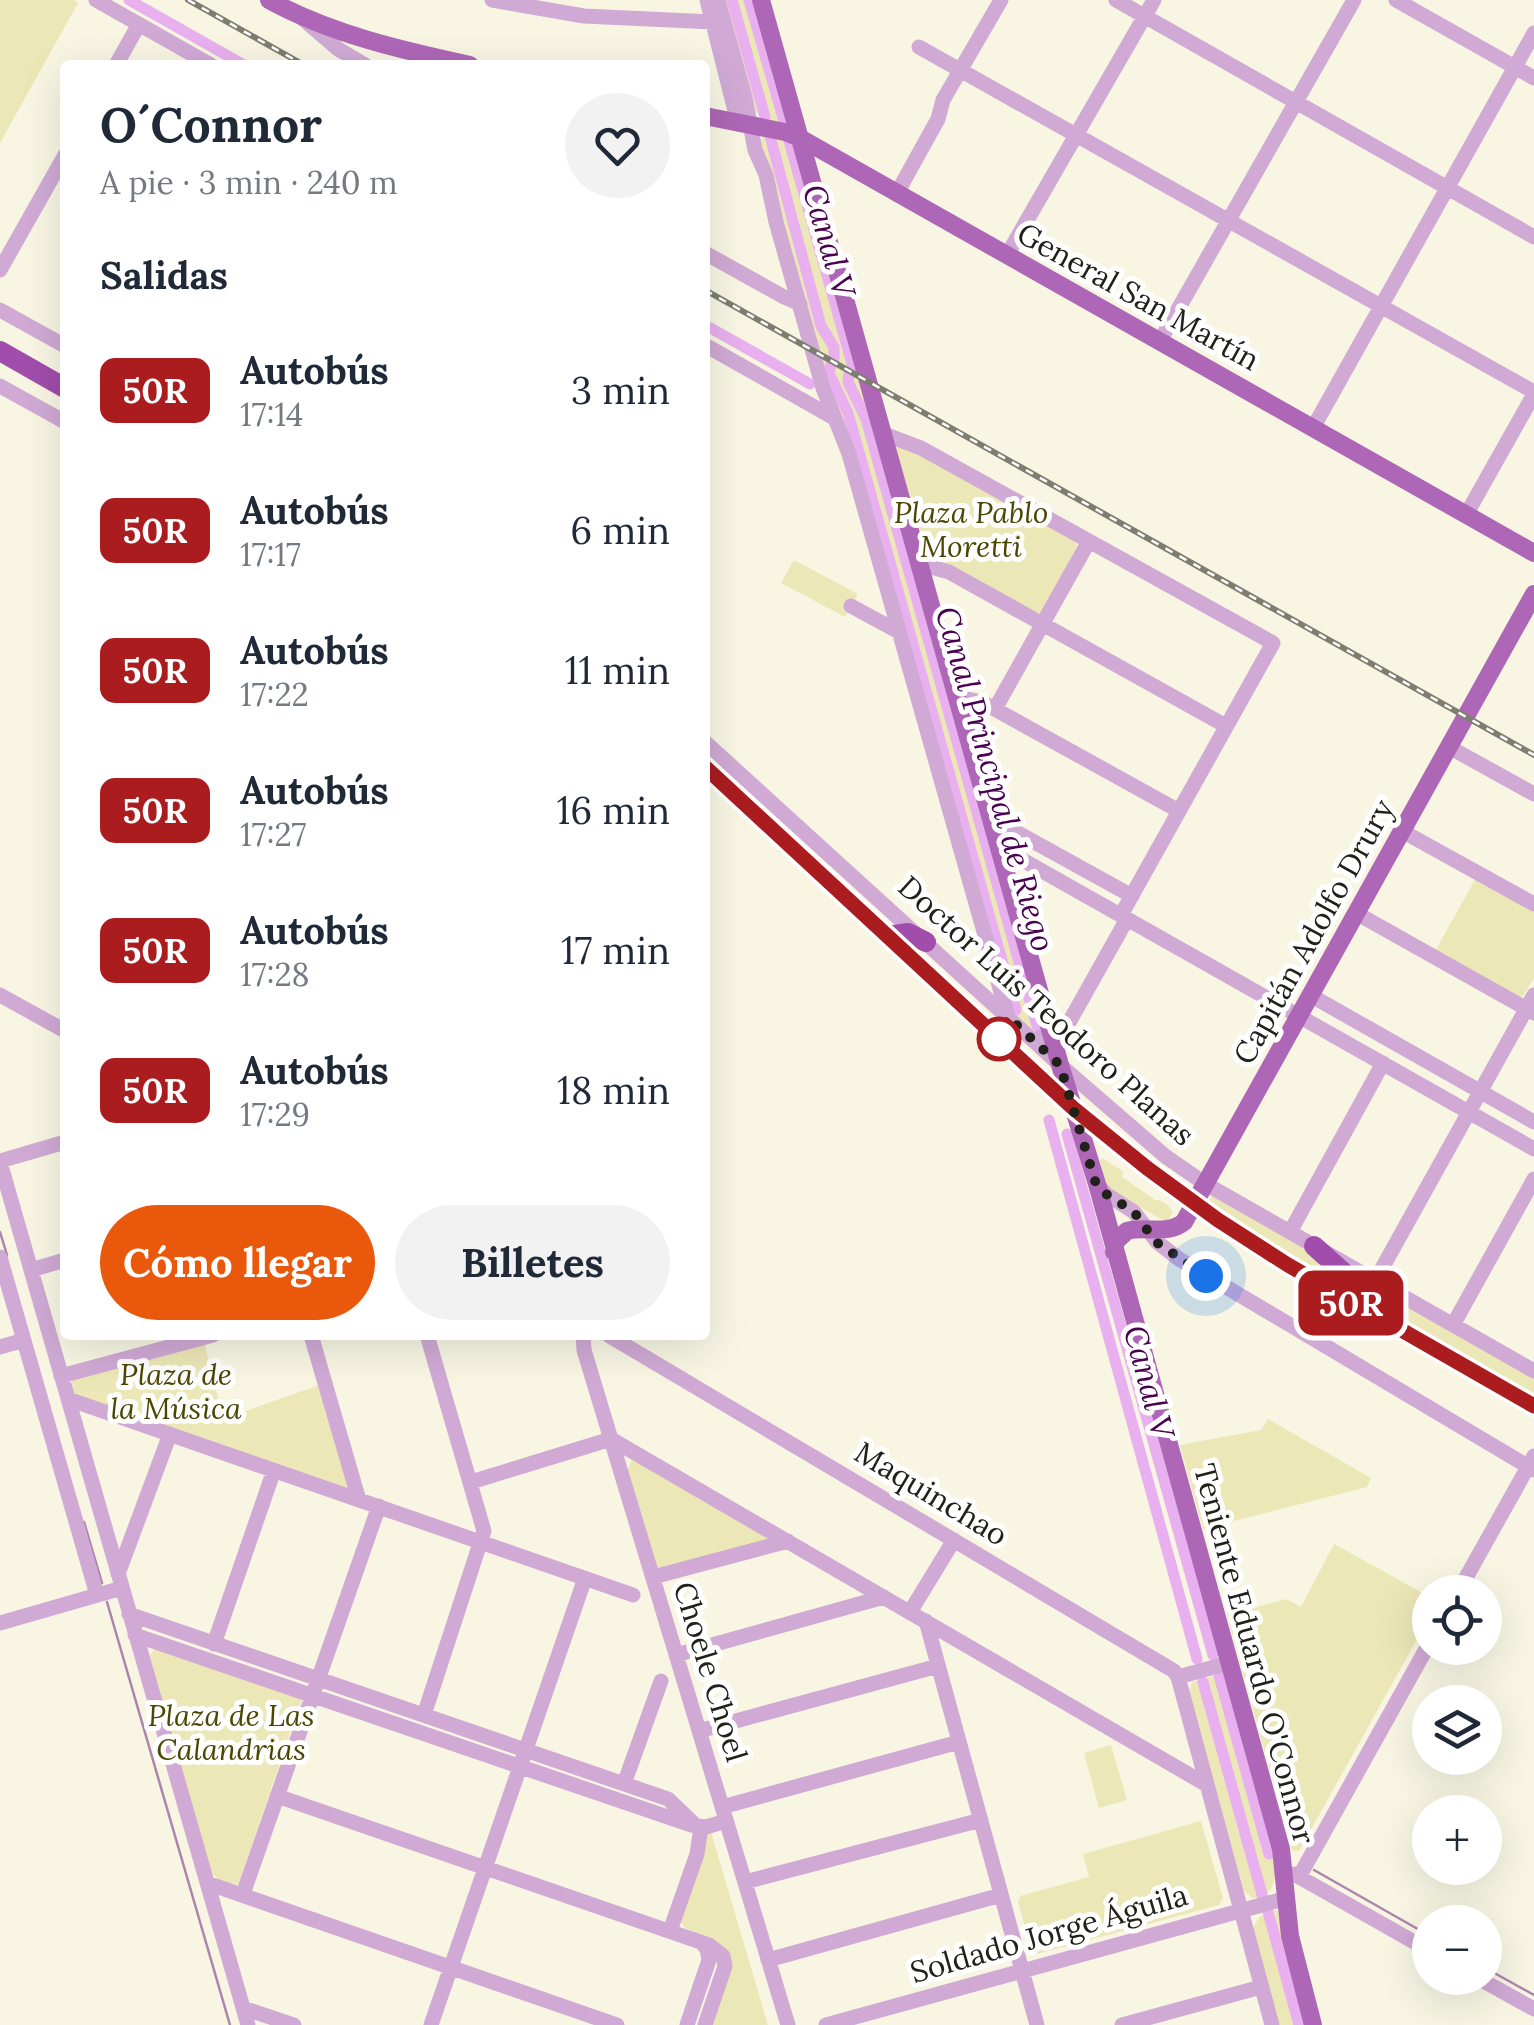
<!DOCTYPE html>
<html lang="es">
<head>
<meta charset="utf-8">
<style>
	body { margin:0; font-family:Lora,serif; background:#f2f2f3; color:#1f2937; height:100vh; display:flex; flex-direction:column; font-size:38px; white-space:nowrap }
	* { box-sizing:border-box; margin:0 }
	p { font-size:32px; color:#747a83 }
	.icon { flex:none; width:55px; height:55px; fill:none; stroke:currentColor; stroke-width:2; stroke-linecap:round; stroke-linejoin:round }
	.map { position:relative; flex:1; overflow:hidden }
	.side { position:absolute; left:60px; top:60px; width:650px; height:1280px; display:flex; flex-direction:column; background:#fff; border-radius:10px; box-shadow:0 10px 40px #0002 }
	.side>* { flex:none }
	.badge { padding:0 20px; border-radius:15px; font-size:35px; line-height:65px }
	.fabs { position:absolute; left:1412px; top:1575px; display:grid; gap:20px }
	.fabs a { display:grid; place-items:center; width:90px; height:90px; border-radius:50%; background:#fff; box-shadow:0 10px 40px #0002; font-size:50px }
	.you { position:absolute; width:50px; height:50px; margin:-25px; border:8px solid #fff; border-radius:50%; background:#1a73e8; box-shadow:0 0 0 15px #1a73e833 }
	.map>.badge { position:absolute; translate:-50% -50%; box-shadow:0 0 0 5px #fff }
	h2 { padding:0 40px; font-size:38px; line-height:90px }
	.round { display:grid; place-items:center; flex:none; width:105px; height:105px; border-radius:52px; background:#f2f2f3 }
	.head { display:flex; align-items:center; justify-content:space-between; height:170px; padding:0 40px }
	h1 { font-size:48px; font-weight:800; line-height:75px }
	.action { display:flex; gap:20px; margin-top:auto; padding:20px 40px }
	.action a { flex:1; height:115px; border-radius:60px; background:#ea580c; color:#fff; font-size:40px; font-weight:800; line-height:115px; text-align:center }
	.action a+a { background:#f2f2f3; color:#1f2937 }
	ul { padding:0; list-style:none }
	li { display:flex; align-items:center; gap:30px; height:140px; padding:0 40px }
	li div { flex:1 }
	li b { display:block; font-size:38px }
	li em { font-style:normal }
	li .badge { min-width:110px; font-weight:700; text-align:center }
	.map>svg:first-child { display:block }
	.green { fill:#ece7b7 }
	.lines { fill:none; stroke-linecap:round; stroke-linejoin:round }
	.stream { stroke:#ac85ae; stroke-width:2.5 }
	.canal { stroke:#e8b0ee; stroke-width:11 }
	.minor { stroke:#d0aad5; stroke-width:15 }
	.major { stroke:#ae67b7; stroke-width:18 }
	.highway { stroke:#a04dac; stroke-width:20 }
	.rail-casing { stroke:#7d7d70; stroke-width:6 }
	.rail { stroke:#fff; stroke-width:2.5; stroke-dasharray:8; stroke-linecap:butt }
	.line-casing { stroke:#fff; stroke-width:22 }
	.line { stroke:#ab1c1f; stroke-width:15 }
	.walk { stroke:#21211a; stroke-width:10; stroke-dasharray:0 18 }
	.stop-dot { fill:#fff; stroke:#ab1c1f; stroke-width:5 }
	.labels { text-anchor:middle; stroke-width:10; stroke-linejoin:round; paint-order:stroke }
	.street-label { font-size:30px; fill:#21211a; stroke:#fff }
	.park-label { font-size:30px; font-style:italic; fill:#4d4602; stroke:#fff }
	.water-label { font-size:32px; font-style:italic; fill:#480250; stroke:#fff }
</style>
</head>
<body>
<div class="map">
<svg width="1534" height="2025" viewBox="0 0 1534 2025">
	<rect width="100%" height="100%" fill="#f8f6e3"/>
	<path class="green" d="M0,0h73l5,3 -78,140z
		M724,0h32l32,121 -3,2 -21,-4 -9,-8z
		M763,136l30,5 251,884 -5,6h-5l-20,-17 -183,-619 -62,-226 -10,-26z
		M898,443l177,99 2,4 -35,67h-8l-108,-61 -31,-106z
		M794,560l64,34 -13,23 -64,-34z
		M1476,878l58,33v67l-11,18 -4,1 -84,-46z
		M1102,1158l21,13 -1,6 33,23c8,0 15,6 18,13l-6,8 -4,-1 -52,-29 -5,-7 -6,-23z
		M1212,1196l98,53 47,45 -146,-89 -2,-4z
		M1338,1265l196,112v19l-124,-71z
		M204,1342l19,77 99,-35 28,100 -2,7 -275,-96 -1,-15z
		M1268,1419l103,59 -4,9 -164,42 -23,-84 81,-15z
		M632,1459l139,80 -113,29 -4,-4 -27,-94z
		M1334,1544l96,53v19l-131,235h-7l-65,-236 59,-16 15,8z
		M155,1648l147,51 -64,186 -18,-4 -10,-10 -60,-215z
		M1221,1674h3l51,179c1,17 2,33 -12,45h-11l-9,-8 -54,-198 3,-10z
		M1111,1745l16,55 -28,8 -15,-55z
		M1201,1821l22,77 -4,7 -182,49 -5,-2 -14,-50 2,-6 69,-19 -6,-23z
		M711,1832l57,193h-59l18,-53 -7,-27 -35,-17 -4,-6 26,-89z
		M1275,1910l4,2 30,113h-31l-26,-95 7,-13z"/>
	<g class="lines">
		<path class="stream" d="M0,1232l7,23
			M84,1522l18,61
			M107,1602l123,423
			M1314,1870l116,66
			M1489,1970l45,25"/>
		<path class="canal" d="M129,0l115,65
			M732,0l33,117
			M749,0l34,118
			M770,136l51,190 13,21v13
			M789,141l63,223v6
			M705,325l105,59
			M831,364l-2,9 19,40 168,597
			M849,374l-1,8 18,37 171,607
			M1049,1120l148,539
			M1067,1134l146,521
			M1219,1676l50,178
			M1203,1682l60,216
			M1268,1912l31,113"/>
		<path class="minor" d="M96,0l115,65
			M492,0l92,16 129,6
			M707,0l31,123
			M718,0l27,97 10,53 11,25 10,47 47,166 26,66 159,563
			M1116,0l418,237
			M1396,0l138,78
			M302,18l36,31 27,16
			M919,47l615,345
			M116,65l23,-41
			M897,193l41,-74 5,-19 58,-100
			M705,253l79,44 16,7
			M1007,255l147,-255
			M0,270l65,-115
			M0,310l65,36
			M1160,341l194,-341
			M705,345l129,73
			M0,386l65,36
			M1313,428l221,-395
			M884,434l37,14 352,195 -152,272
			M1466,515l68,-121
			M921,564l28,8 277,154
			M851,606l48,26
			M958,697l24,5 197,109
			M995,709l94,-168
			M705,742l355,323 105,91 39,27 330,188
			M1449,747l85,47
			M991,818l141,78
			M1402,831l132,73
			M1002,857l19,2 513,290
			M1356,913l178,100
			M0,995l65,36
			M1310,995l224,127
			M1040,1037l17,-3 10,-8 60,-107
			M0,1161l65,-19
			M0,1162l248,863
			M1097,1184l9,10 28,18 23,30 22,17 355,211
			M1290,1232l93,-169
			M0,1257l97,338
			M31,1270l34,-10
			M1375,1281l159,-286
			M1453,1325l81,-146
			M311,1335l48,165
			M583,1335l1,15 204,675
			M608,1335l566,336 4,6 94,348
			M0,1347l24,-7
			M61,1376l152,-41
			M68,1399l565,196
			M471,1482l140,-43 596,346
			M118,1574l52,-140
			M653,1577l135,-36
			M1458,1592l76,-136
			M910,1612l44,-72
			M129,1614l539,185 25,24
			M926,1621l111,404
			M0,1623l122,-35
			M135,1635l556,190 15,2 20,-6
			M214,1644l60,-174
			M676,1655l208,-58
			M1178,1677l51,-14
			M424,1715l60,-184 -57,-196
			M699,1731l239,-65
			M624,1784l37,-103
			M277,1796l432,149 14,11 2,10 -20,59
			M722,1807l237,-65
			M1294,1874l136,77
			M1299,1877l131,-235
			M745,1882l236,-62
			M207,1883l410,142
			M243,1894l136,-388
			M670,1931l27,-77 4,-27
			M768,1960l233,-65
			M1478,1978l56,31
			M243,2008l51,17
			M431,2025l154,-447
			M687,2025l22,-65 -2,-11 -5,-6
			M826,2025l461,-127
			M1122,2025l139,-38"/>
		<path class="major" d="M269,0c62,34 132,50 201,65
			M761,0l299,1065 37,119 184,665 9,87 23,89
			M705,116l80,16 15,6 734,415
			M1114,1252l2,-11 11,-10c19,-5 41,4 57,-9l350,-628"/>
		<path class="highway" d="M0,351l65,37
			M705,767l368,341 74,60 71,52 70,45 246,141
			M888,936l20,-3 18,9
			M1314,1246l74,66"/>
		<g class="rail-casing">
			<path id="rail" d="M188,0l116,65
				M705,290l829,465"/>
		</g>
		<use href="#rail" class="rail"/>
	</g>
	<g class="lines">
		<g class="line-casing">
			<path id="line" d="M705,767l368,341 74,60 71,52 70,45 246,141"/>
		</g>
		<use href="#line" class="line"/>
		<path class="walk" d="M999,1039l9,-22 52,48 36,119 10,10 28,18 22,30 50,34"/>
	</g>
	<circle class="stop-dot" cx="999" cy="1039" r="20"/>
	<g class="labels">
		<g class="street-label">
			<text transform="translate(1138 297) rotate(29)" y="10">General San Martín</text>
			<text transform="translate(1314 932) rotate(-61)" y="10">Capitán Adolfo Drury</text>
			<text transform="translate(1046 1011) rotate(42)" y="10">Doctor Luis Teodoro Planas</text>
			<text transform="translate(931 1494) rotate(31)" y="10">Maquinchao</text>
			<text transform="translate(1254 1654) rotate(75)" y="10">Teniente Eduardo O'Connor</text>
			<text transform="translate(710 1672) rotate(73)" y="10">Choele Choel</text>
			<text transform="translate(1049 1934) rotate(-16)" y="10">Soldado Jorge Águila</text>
		</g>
		<g class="park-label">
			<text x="971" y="523">Plaza Pablo<tspan x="971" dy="34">Moretti</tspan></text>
			<text x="176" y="1385">Plaza de<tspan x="176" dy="34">la Música</tspan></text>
			<text x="231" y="1726">Plaza de Las<tspan x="231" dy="34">Calandrias</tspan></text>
		</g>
		<g class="water-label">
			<text transform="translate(829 241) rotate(74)" y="11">Canal V</text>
			<text transform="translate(995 779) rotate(74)" y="11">Canal Principal de Riego</text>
			<text transform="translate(1149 1382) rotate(75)" y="11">Canal V</text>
		</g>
	</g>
</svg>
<div class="fabs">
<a><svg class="icon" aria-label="locate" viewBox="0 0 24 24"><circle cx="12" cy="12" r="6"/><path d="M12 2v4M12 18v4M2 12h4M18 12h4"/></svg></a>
<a><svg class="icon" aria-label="layers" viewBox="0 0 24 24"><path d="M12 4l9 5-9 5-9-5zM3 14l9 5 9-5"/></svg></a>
<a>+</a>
<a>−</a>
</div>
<div class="you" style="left:1206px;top:1276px"></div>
<b class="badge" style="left:1351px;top:1303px;background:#ab1c1f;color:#fff">50R</b>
<section class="side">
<div class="head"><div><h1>O´Connor</h1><p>A pie · 3 min · 240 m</p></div><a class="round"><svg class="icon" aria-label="heart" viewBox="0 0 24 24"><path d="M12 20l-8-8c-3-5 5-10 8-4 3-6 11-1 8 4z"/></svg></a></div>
<h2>Salidas</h2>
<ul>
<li><span class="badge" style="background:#ab1c1f;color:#fff">50R</span><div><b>Autobús</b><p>17:14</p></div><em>3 min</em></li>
<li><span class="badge" style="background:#ab1c1f;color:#fff">50R</span><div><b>Autobús</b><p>17:17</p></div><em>6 min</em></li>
<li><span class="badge" style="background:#ab1c1f;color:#fff">50R</span><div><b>Autobús</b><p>17:22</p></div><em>11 min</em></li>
<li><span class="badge" style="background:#ab1c1f;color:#fff">50R</span><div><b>Autobús</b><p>17:27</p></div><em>16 min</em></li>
<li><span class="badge" style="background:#ab1c1f;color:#fff">50R</span><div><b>Autobús</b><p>17:28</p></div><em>17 min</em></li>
<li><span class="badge" style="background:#ab1c1f;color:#fff">50R</span><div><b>Autobús</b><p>17:29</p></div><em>18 min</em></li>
</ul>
<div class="action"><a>Cómo llegar</a><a>Billetes</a></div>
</section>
</div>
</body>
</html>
